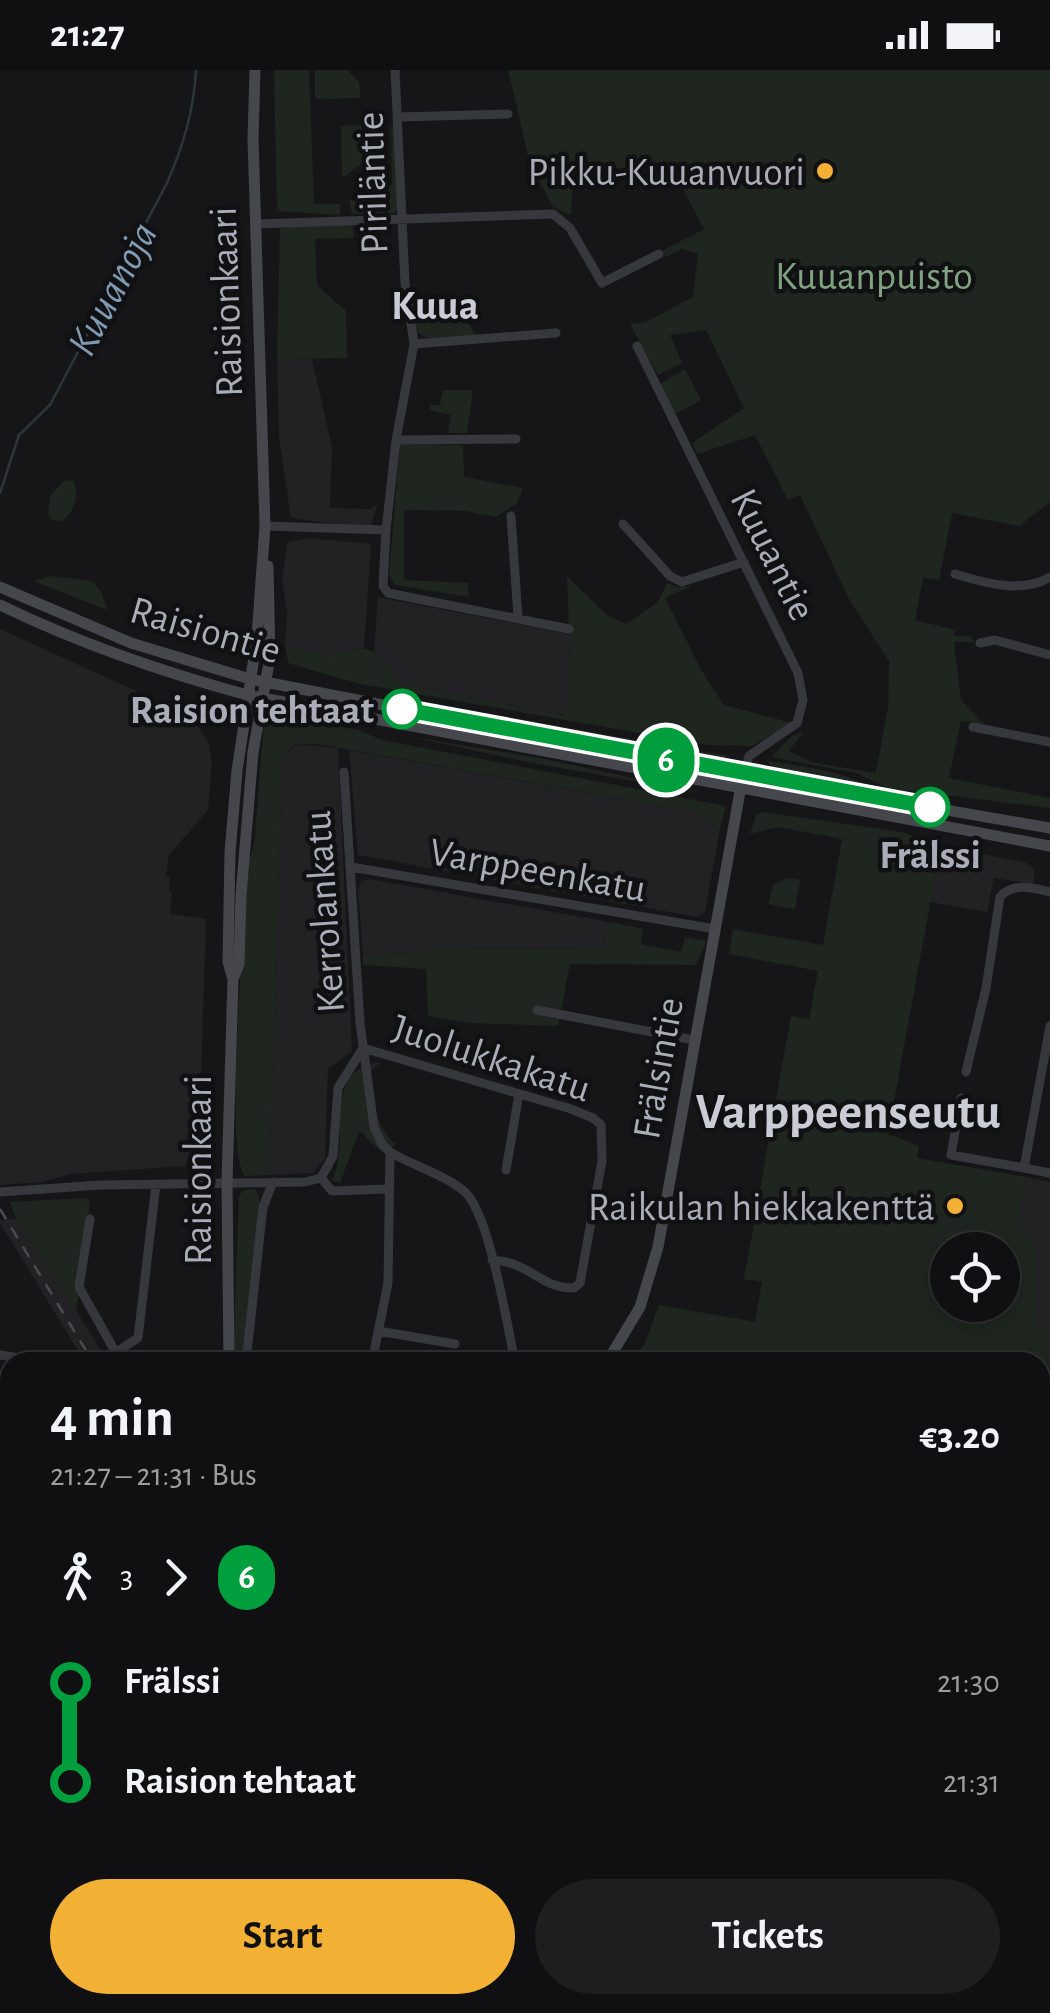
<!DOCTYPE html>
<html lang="en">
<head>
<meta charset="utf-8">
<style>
	body { margin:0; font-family:"Alegreya Sans",sans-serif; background:#1e1e20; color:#f1f3f6; height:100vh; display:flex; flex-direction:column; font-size:38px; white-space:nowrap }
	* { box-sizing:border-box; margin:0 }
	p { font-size:32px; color:#9c9d9f }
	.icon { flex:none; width:55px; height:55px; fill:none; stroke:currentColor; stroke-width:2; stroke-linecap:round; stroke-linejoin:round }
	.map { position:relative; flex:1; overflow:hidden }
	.sheet { position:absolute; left:0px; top:1282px; width:1050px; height:662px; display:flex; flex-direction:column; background:#101012; border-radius:30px 30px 0 0; box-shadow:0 5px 15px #0003,0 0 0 2px #303032 }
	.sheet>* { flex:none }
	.badge { padding:0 20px; border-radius:32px; font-size:35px; line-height:65px }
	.controls { position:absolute; left:930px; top:1162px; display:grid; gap:20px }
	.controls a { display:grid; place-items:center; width:90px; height:90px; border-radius:50%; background:#101012; box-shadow:0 5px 15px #0003,0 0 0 2px #303032; font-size:50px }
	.map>.badge { position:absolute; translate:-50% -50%; box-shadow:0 0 0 5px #fff }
	.legs { display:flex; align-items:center; gap:15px; height:110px; padding:0 50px; font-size:32px }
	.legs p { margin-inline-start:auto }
	.headline { display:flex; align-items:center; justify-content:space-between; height:170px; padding:0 50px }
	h1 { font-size:55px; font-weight:700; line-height:75px }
	.button { display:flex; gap:20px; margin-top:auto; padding:20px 50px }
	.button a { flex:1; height:115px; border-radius:60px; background:#f2b134; color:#111; font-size:40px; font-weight:700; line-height:115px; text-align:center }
	.button a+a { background:#1e1e20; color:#f1f3f6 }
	ul { padding:0 50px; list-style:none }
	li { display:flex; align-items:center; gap:35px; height:100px; font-size:38px }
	li i { display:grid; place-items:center; width:15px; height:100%; margin:0 12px; background:currentColor }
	li i::after { content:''; width:25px; height:25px; margin:-12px; border:8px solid; border-radius:50%; background:#101012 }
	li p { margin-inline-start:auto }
	li:first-child i { background:linear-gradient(#0000 50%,currentColor 0) }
	li:last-child i { background:linear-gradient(currentColor 50%,#0000 0) }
	.status { display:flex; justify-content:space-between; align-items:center; height:70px; padding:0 50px; background:#101012; direction:ltr }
	.status svg { height:28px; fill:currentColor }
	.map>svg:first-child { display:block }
	.built { fill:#222225 }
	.green { fill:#1e261f; fill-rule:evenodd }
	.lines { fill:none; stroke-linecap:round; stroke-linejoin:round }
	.stream { stroke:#2c353c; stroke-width:2.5 }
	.street { stroke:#37383d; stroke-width:9 }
	.secondary { stroke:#45474d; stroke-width:11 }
	.rail { stroke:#4a4c52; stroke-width:2.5; stroke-dasharray:12 10; stroke-linecap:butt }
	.line-1-casing { stroke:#fff; stroke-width:22 }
	.line-1 { stroke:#009e3d; stroke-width:15 }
	.poi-dot { fill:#f2b134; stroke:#111113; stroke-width:4 }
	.stop-1-dot { fill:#fff; stroke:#009e3d; stroke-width:5 }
	.labels { text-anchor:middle; stroke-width:9; stroke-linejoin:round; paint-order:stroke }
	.poi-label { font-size:40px; fill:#a8adb8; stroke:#111113; text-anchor:end }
	.street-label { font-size:40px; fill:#a8adb8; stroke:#111113 }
	.park-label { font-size:40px; fill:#7fa381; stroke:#111113 }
	.stop-label { font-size:40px; font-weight:bold; fill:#a8adb8; stroke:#111113; text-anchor:end }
	.water-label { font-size:42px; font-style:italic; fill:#7f9bb3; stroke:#111113 }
	.neighbourhood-label { font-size:42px; font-weight:bold; fill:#c9ccd4; stroke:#111113 }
	.district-label { font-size:50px; font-weight:bold; fill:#c9ccd4; stroke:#111113 }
</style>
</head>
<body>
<div class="status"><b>21:27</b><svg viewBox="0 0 49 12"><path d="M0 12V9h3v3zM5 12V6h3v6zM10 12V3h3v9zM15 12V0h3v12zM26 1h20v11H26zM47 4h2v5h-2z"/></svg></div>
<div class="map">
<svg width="1050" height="1943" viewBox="0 0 1050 1943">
	<rect width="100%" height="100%" fill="#161618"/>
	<path class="built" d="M277,289h35l20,89 -2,60 41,1 6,-4 -7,23 -79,-10 -12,-81z
		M307,468l64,6 -7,104 -38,9 -41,-11 2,-35 -5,-29 5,-39z
		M378,527l191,37 2,65 -7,16 -160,-30 -30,-33z
		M0,559l182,83 14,11 13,21 3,19 -4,47 -39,45 -3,21 4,1 -1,14 3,1 -2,22 36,5 -7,224 -14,23 -115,8 -28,8 -42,3z
		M295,674l43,4 14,303 -24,18 -3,90 -13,14 -43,2 13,-413z
		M349,680l347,62 24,16 -15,84 -8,5 -339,-62z
		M962,780l63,12 10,8 -2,14 -39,-6 -7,34 -57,-10 9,-47 17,3z
		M370,809l239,43 -5,27 -178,-1v4l-63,4 -5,-67 4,-8z
		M1026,1107l24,5v190l-10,-10h-48z
		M16,1149l60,91 32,52h-23l-85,-139v-3z
		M1050,1679v223h-2l-8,-16v-205z
		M559,1935h281l5,8h-282z
		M866,1935h101l-16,8h-80z"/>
	<path class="green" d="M274,0h35l5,134h26v11l-63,-4z
		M315,0h32l12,12 2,16 -46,1z
		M508,0h542v432l-31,24 -67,-13 -13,67 -16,-2 -8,42 40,10 -1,6h16l5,6h-21l7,58 23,24 -23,-3 -12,57 101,20v10l-163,-20 -31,-15 -85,-16 21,-21 12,-5 -15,20 22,11 65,11 12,-67 1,-45 -40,-62 -49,-104 -12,5 -33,-65 -58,19 -5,-11 52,-35 -38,-78 -36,5 12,28 -24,12 -28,-51 16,-2 47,-25 5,-43 -16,-5 -16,8 -4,-6 42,-22 -33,-62 -97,2 -3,46 -18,-8 -23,-44z
		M362,55l2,37 -22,16 -1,-52z
		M391,56l6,2 1,81 -4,4 -42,1 -3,-14 38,-2 -1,-7 6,-8z
		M353,154l1,14 -39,1 2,46 29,26 1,47 -70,1 3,-130 12,-3z
		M448,241l19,10 10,16 -49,2 -11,-7 -1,-7 7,-10z
		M685,299l16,31 -24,13 -4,-1 -13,-28z
		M443,320h30l-6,43h-19l3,-18 -22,-5 1,-5h10z
		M400,374l63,1 1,32 59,11 -6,15 -21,14 -31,-6 -61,-1v70l64,3 1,14 -73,-12 -7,-9z
		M73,410c7,14 2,32 -11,41l-10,-1 -4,-7 2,-17 14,-15z
		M52,506l40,5 10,12 5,17 -74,-29z
		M567,506l40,39 19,9 32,-22 9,-19 11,4 13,-1 -26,12 38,75 21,32 68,18 -40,23 -44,-1 -348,-61 -72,-21 -3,-17 41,11 38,-9 10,4 30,33 159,30 8,-16z
		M421,631l281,51 27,3 -9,5 -19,-1 -244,-45z
		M286,640l25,4 14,10 33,6 24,10 344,66 -6,22 -24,-16 -377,-68h-25l-12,18 -13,413 -24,1c-22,-24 1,-269 4,-317l5,-12 10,-125 6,-8z
		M407,666l132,22 180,38 -182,-32z
		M766,691c37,5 82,10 113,31l-104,-23z
		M762,742l140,20 18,6 19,17 -51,279 31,12 -2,12 109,19 -7,40 17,27v77l14,8v82l-1,-15 -9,-1v-33h-408l13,-19 14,-38 96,17 7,-40 -18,-3 47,-263 18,3 9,-48 -89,-17 4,-25 90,16 19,-106 -63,-12 -29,7 6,-19zM1002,1180v55h-54v-55z
		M786,808l14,2 -5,29 -27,-5 5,-19z
		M609,852l34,7 -2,15 40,8 4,-15 22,4 -11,24 -126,-1 -12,62 -89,-3 -41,-7 -2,-47 -63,-4v-9l62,-4 1,-4 178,1z
		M381,992l-9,8 -1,6c3,27 3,49 25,68l-12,10 -25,-23 -19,52 -8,-3c20,-38 -12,-113 49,-118z
		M256,1119l4,13 -17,154 -1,6h-9l6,-167 6,-5z
		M89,1128l1,37 -14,75 -60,-91 -6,-17z
		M0,1425l10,41v131l-10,-2z
		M1040,1432l10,1v80l-8,-1 -2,16z
		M0,1632l10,29v121l-10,7z
		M98,1935h9l2,5 14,-5h143l-32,8h-136z"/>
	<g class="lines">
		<path class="stream" d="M0,423l19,-58 31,-30 117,-222c16,-37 27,-72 29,-113"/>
		<path class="street" d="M399,47l109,-3
			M256,154l297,-10 17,14 32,55 57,-29
			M414,274l142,-11
			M637,276l161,327 5,27 -6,23 -48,33 -5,19
			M396,370l120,-1
			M511,446l7,101
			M623,454l47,52 12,6 62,-20
			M265,456l121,4 10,-90 18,-96 -9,-61 -10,-213
			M386,460l-3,56 5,7 181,36
			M955,504c30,9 67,20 95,3
			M980,573l15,-3 55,15
			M973,657l77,15
			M344,702l16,251 14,104 8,17 8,8 -2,131 -16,79
			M351,797l364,62
			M537,940l157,30
			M1050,956l-26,142 26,5
			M966,1002l20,-84 14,-91c12,-15 33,-9 50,-5
			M961,1028l-10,57 73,13
			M390,1082c23,14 54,22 75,40 25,24 42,133 50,170
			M506,1100l13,-76
			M321,1108l11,13 55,-2
			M0,1122l101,-7 204,-3 16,-4 12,-22 5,-68 25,-40 208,61 22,9 8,7 1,36 -22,122 -6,5c-33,1 -43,-26 -82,-28
			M90,1149l-11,68 42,75
			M378,1261l77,13
			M115,1283l23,-15 18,-154
			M0,1285l43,7
			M246,1292l17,-155 10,-25
			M0,1879l10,-4
			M1040,1913l10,1
			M383,1935l4,8
			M851,1935l5,8
			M978,1943l15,-8"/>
		<path class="secondary" d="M0,517l131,56 119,36 494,96 306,53
			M0,535c80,39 162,67 247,90l803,151
			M233,909l6,-15 2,-69 12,-143 17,-95 -2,-91
			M229,1292l-2,-181 6,-202 -5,-17 2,-110 7,-81 20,-134 8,-111 -12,-387 2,-69
			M607,1292l33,-55 18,-60 83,-461
			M1040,1662l10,-2
			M520,1935l5,8"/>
		<path class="rail" d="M0,1139l93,153
			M486,1935l5,8"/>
	</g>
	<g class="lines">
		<g class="line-1-casing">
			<path id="line-1" d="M402,639l528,98"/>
		</g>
		<use href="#line-1" class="line-1"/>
	</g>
	<g class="poi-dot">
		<circle cx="825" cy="101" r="10"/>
		<circle cx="955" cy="1136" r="10"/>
	</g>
	<g class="stop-1-dot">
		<circle cx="402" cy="639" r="18"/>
		<circle cx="930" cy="737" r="18"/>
	</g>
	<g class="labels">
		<g class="poi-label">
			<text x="805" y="115">Pikku-Kuuanvuori</text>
			<text x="935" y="1150">Raikulan hiekkakenttä</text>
		</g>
		<g class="street-label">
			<text transform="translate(371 113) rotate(-92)" y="14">Piriläntie</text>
			<text transform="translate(225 232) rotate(-92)" y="14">Raisionkaari</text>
			<text transform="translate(774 484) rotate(63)" y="14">Kuuantie</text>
			<text transform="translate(206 559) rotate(16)" y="14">Raisiontie</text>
			<text transform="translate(538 799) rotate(10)" y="14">Varppeenkatu</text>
			<text transform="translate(323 842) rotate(-94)" y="14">Kerrolankatu</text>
			<text transform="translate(492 987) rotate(18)" y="14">Juolukkakatu</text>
			<text transform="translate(657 998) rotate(-80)" y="14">Frälsintie</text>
			<text transform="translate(197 1100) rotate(-90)" y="14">Raisionkaari</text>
		</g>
		<g class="park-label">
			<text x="874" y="219">Kuuanpuisto</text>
		</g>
		<g class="stop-label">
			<text x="374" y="653">Raision tehtaat</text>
			<text x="930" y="798" text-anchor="middle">Frälssi</text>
		</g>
		<g class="water-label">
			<text transform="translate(111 218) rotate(-62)" y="15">Kuuanoja</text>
		</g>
		<g class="neighbourhood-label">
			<text x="435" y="249">Kuua</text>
		</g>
		<g class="district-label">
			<text x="848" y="1058">Varppeenseutu</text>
		</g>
	</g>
</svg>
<div class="controls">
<a><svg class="icon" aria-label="locate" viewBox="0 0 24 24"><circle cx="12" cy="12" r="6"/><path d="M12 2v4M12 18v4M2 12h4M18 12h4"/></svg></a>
</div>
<b class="badge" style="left:666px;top:690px;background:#009e3d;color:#fff">6</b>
<section class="sheet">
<div class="headline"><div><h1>4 min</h1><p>21:27 – 21:31 · Bus</p></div><b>€3.20</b></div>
<div class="legs"><svg class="icon" aria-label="walk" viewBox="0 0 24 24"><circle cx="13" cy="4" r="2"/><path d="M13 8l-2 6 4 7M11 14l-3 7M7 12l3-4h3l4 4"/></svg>3<svg class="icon" aria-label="forward" viewBox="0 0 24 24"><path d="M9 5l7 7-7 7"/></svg><b class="badge" style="background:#009e3d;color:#fff">6</b></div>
<ul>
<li><i style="color:#009e3d"></i><b>Frälssi</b><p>21:30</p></li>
<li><i style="color:#009e3d"></i><b>Raision tehtaat</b><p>21:31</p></li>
</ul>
<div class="button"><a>Start</a><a>Tickets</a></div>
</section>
</div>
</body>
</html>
